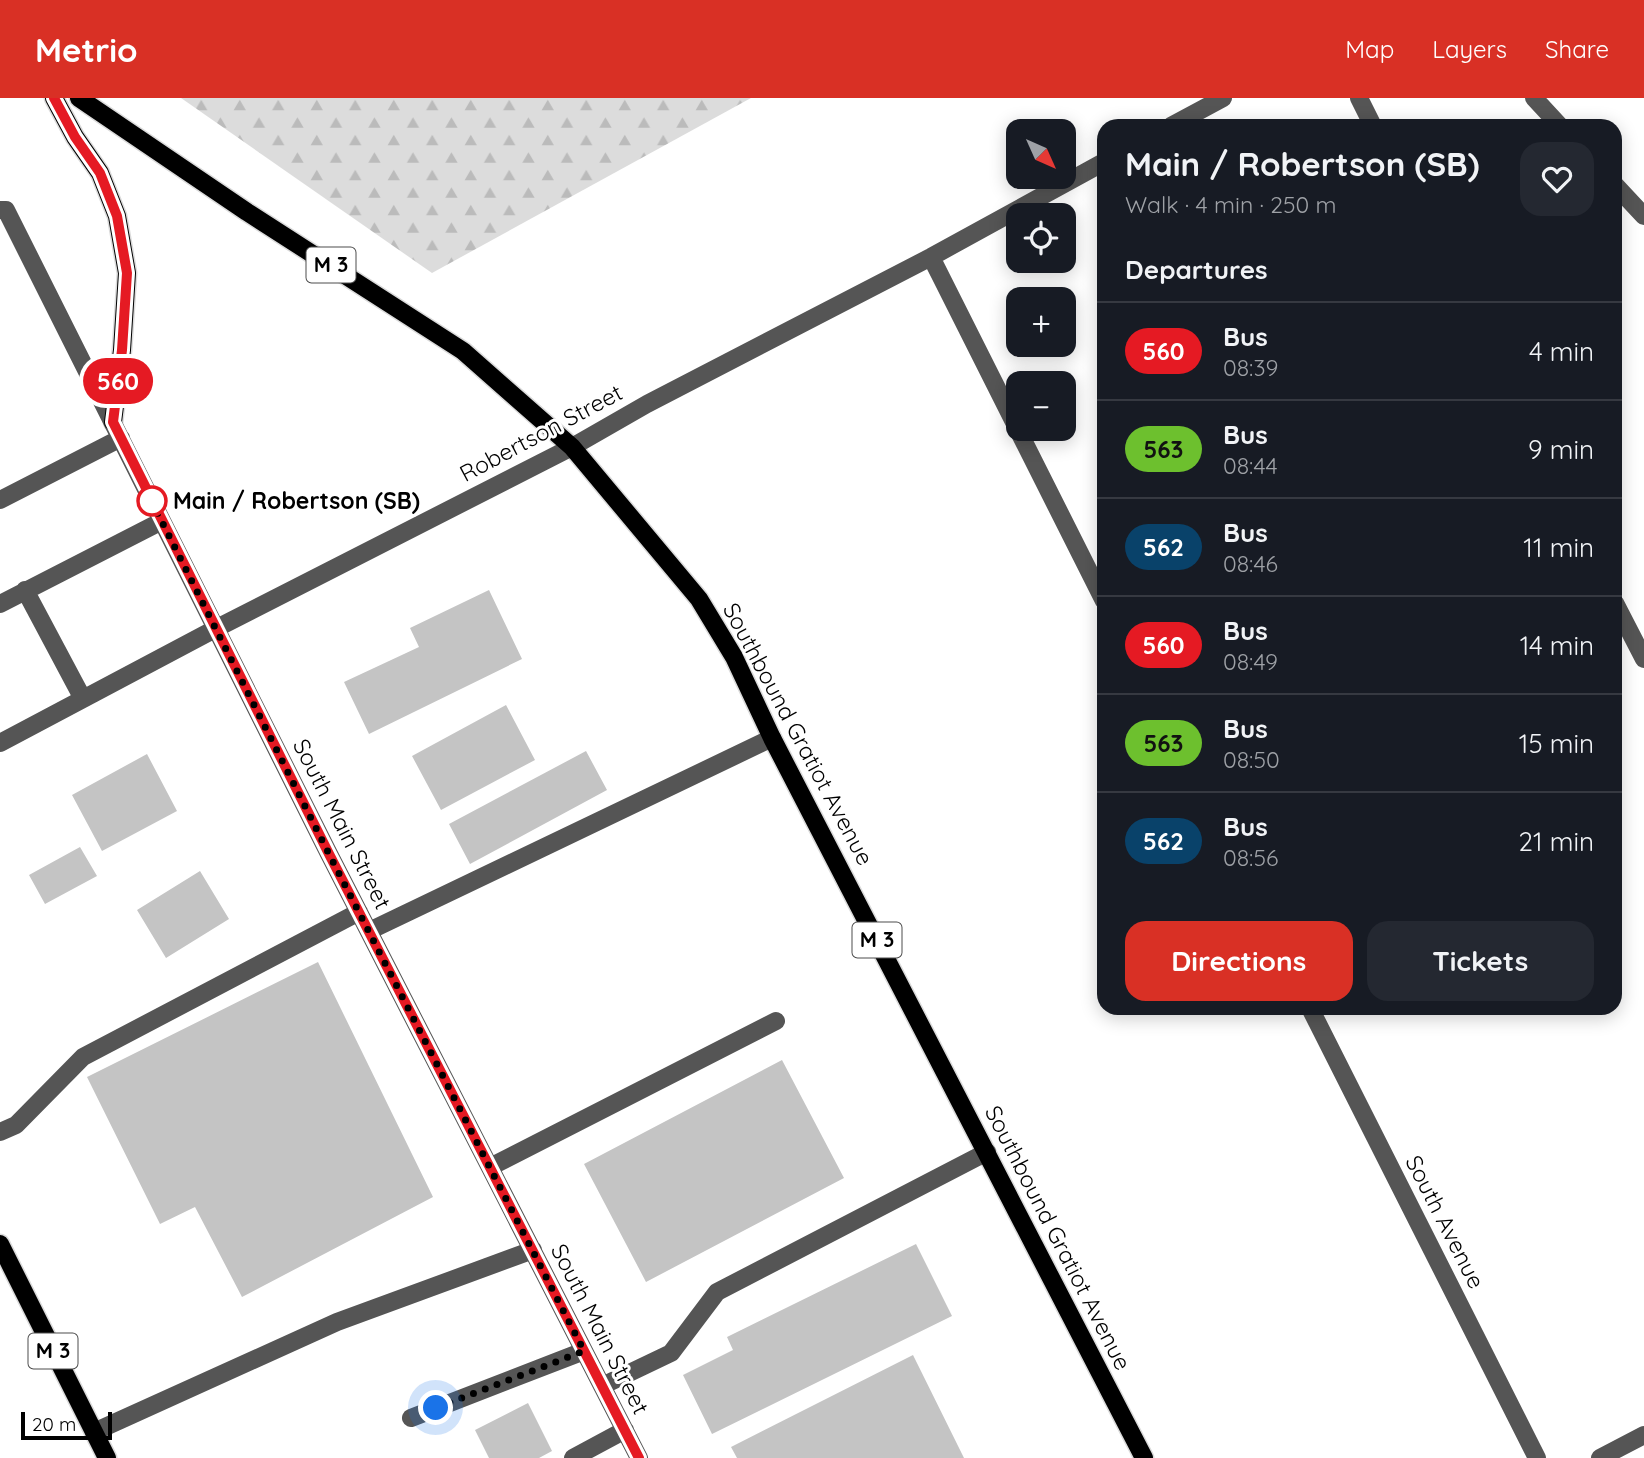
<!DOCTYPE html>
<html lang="en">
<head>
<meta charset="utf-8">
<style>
	body { margin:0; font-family:Quicksand,sans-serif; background:#242831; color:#f1f3f6; height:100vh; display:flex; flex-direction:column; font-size:26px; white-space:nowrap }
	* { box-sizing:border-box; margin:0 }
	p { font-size:23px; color:#9ea1a6 }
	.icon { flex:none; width:38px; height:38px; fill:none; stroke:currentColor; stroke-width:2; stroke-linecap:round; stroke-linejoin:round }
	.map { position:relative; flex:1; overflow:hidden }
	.sheet { position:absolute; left:1097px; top:21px; width:525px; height:896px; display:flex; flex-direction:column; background:#171b24; border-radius:21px; box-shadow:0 4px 18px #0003 }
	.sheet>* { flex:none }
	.badge { padding:0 14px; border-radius:23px; font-size:24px; line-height:46px }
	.needle { width:46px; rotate:135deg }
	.fabs { position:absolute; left:1006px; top:21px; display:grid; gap:14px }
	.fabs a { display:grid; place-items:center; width:70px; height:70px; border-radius:14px; background:#171b24; box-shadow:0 4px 18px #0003; font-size:35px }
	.scale { position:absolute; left:21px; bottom:18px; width:91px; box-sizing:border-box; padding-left:7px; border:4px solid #000; border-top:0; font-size:19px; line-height:24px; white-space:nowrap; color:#000; -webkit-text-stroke:5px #fff; paint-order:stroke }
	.you { position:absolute; width:35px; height:35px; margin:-18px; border:5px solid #fff; border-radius:50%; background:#1a73e8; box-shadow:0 0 0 10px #1a73e833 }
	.map>.badge { position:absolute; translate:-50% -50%; box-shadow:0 0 0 4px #fff }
	h2 { padding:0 28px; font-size:26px; line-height:63px }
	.round { display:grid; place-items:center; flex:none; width:74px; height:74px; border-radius:21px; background:#242831 }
	.headline { display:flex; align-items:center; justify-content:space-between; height:119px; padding:0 28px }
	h1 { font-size:33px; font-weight:700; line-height:52px }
	.cta { display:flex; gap:14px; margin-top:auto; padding:14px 28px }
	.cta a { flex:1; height:80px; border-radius:21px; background:#d93025; color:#fff; font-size:28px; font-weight:700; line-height:80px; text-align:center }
	.cta a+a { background:#242831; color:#f1f3f6 }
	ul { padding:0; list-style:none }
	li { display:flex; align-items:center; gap:21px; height:98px; padding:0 28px; border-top:2px solid #363941 }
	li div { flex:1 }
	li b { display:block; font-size:26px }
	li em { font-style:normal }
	li .badge { min-width:77px; font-weight:700; text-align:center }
	header { display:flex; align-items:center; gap:42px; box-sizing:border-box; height:98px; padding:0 35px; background:#d93025; color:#fff }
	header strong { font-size:33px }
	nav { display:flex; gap:38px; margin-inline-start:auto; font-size:24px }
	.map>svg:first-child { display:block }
	.forest { fill:url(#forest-firs) }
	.building { fill:#c4c4c4 }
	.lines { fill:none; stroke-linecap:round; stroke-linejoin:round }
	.major-casing { stroke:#dbdbdb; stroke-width:21 }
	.minor { stroke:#555; stroke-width:18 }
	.major { stroke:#000; stroke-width:18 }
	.line-casing { stroke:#fff; stroke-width:16 }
	.line { stroke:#e51a23; stroke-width:10 }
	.walk { stroke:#000; stroke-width:7; stroke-dasharray:0 12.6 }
	.stop-dot { fill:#fff; stroke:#e51a23; stroke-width:3.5 }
	.labels { text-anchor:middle; stroke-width:6; stroke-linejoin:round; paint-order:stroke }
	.shield { fill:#fff; stroke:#4c4c4c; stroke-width:2 }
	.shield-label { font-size:21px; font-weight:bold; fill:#000 }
	.street-label { font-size:23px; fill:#000; stroke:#fff }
	.stop-label { font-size:23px; font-weight:bold; fill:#000; stroke:#fff; text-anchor:start }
</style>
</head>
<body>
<header>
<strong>Metrio</strong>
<nav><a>Map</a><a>Layers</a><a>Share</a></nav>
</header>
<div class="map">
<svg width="1644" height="1360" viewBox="0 0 1644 1360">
	<defs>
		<pattern id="forest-firs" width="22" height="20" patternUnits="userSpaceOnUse" patternTransform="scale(1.75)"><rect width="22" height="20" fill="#dcdcdc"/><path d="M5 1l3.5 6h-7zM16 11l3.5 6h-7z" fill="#bbb"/></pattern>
	</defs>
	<rect width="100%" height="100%" fill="#fff"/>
	<path class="forest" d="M181,0h570l-319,175z"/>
	<path class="building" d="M489,492l33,69 -153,75 -25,-52 75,-35 -9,-19z
		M506,607l29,55 -94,50 -29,-54z
		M586,653l21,39 -137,74 -21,-40z
		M147,656l30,57 -75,40 -30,-56z
		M80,749l17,29 -52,28 -16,-29z
		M200,773l29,48 -63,39 -29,-48z
		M318,864l115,235 -191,100 -47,-90 -35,17 -73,-147z
		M782,962l62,118 -198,104 -62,-118z
		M916,1146l36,72 -240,118 -29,-59 50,-25 -6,-13z
		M913,1257l51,103h-227l-6,-11z
		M528,1305l24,48 -13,7h-50l-14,-28z"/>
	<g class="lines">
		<g class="major-casing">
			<path id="major" d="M54,0l21,39 25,36 17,43 10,57 -5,77 -9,72
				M79,0l168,114 216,139 109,96 127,152 35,58 38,81 372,720
				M0,1146l107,214"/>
		</g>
		<path class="minor" d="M1359,0l14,28
			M1534,0l26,28
			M1171,28l52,-28
			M1615,87l29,31
			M0,112h6l322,642 311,606
			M931,159l173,344
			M0,402l121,-62
			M25,492l58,109
			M1615,505l29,56
			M0,506l162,-83
			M0,645l215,-114 357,-182 75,-43 284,-147 173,-95
			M369,833l403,-193
			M1310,910l227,450
			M0,1034l16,-7 67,-68 276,-145
			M490,1069l286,-146
			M602,1288l69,-33 46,-61 270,-140
			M411,1320l173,-67
			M94,1334l243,-110 196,-72
			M573,1360l52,-28
			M1600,1360l44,-23"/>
		<use href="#major" class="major"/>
	</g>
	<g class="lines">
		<g class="line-casing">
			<path id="line" d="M54,0l21,39 25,36 17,43 10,57 -5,77 -9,72 215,430 311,606"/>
		</g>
		<use href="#line" class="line"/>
		<path class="walk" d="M152,403l-3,-5 179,356 256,499 -148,57"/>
	</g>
	<circle class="stop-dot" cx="152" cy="403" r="14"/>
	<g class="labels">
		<g class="shield">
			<rect x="306.5" y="149.5" width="49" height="35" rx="5"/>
			<rect x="852.5" y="824.5" width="49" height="35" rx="5"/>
			<rect x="28.5" y="1235.5" width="49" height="35" rx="5"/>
		</g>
		<g class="shield-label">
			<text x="331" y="174">M 3</text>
			<text x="877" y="849">M 3</text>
			<text x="53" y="1260">M 3</text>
		</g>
		<g class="street-label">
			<text transform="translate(541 335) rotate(-28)" y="8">Robertson Street</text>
			<text transform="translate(798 636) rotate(62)" y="8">Southbound Gratiot Avenue</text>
			<text transform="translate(342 726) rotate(63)" y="8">South Main Street</text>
			<text transform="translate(1445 1124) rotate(63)" y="8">South Avenue</text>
			<text transform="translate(1058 1140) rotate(63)" y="8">Southbound Gratiot Avenue</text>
			<text transform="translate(600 1231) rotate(63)" y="8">South Main Street</text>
		</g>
		<g class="stop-label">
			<text x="173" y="411">Main / Robertson (SB)</text>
		</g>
	</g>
</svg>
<div class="fabs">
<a><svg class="needle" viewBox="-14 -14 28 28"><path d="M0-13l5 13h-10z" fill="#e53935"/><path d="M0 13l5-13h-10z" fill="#9ea1a6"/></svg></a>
<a><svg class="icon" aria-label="locate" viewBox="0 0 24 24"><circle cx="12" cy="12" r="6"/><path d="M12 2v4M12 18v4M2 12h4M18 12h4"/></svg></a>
<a>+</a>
<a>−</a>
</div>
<div class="scale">20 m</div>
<div class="you" style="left:436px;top:1310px"></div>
<b class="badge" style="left:118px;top:283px;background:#e51a23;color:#fff">560</b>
<section class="sheet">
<div class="headline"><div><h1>Main / Robertson (SB)</h1><p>Walk · 4 min · 250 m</p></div><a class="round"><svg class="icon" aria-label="heart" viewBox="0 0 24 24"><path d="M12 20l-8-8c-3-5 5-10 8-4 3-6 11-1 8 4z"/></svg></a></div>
<h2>Departures</h2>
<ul>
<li><span class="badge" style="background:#e51a23;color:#fff">560</span><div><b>Bus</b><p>08:39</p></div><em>4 min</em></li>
<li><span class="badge" style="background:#6dc02e;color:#111">563</span><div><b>Bus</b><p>08:44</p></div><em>9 min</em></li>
<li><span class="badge" style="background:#09426a;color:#fff">562</span><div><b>Bus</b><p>08:46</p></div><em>11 min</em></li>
<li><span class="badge" style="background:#e51a23;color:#fff">560</span><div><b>Bus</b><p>08:49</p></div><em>14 min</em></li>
<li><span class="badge" style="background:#6dc02e;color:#111">563</span><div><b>Bus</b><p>08:50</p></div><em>15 min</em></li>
<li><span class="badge" style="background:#09426a;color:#fff">562</span><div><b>Bus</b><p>08:56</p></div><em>21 min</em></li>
</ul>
<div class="cta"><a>Directions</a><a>Tickets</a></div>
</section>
</div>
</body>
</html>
